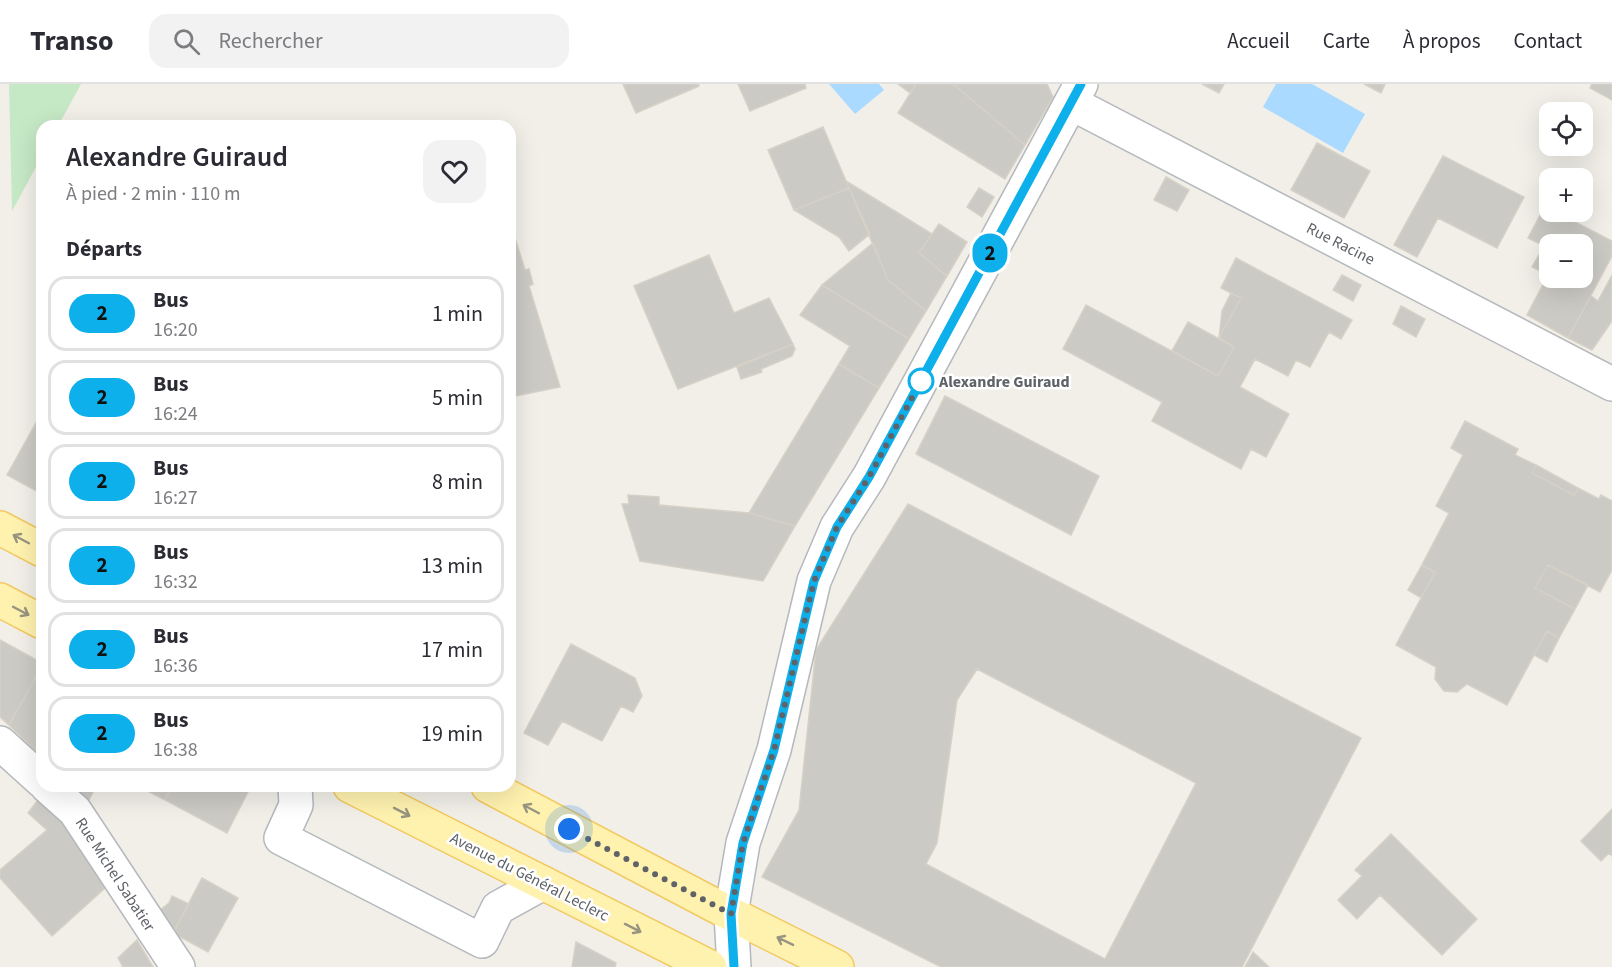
<!DOCTYPE html>
<html lang="fr">
<head>
<meta charset="utf-8">
<style>
	body { margin:0; font-family:"Source Sans 3",sans-serif; background:#f2f2f3; color:#2b2b33; height:100vh; display:flex; flex-direction:column; font-size:22px; white-space:nowrap }
	* { box-sizing:border-box; margin:0 }
	p { font-size:20px; color:#7c7c81 }
	.icon { flex:none; width:33px; height:33px; fill:none; stroke:currentColor; stroke-width:2; stroke-linecap:round; stroke-linejoin:round }
	.map { position:relative; flex:1; overflow:hidden }
	.details { position:absolute; left:36px; top:36px; width:480px; height:672px; display:flex; flex-direction:column; background:#fff; border-radius:18px; box-shadow:0 6px 24px #0002 }
	.details>* { flex:none }
	.badge { padding:0 12px; border-radius:20px; font-size:21px; line-height:39px }
	.controls { position:absolute; left:1539px; top:18px; display:grid; gap:12px }
	.controls a { display:grid; place-items:center; width:54px; height:54px; border-radius:12px; background:#fff; box-shadow:0 6px 24px #0002; font-size:30px }
	.you { position:absolute; width:30px; height:30px; margin:-15px; border:4px solid #fff; border-radius:50%; background:#1a73e8; box-shadow:0 0 0 9px #1a73e833 }
	.map>.badge { position:absolute; translate:-50% -50%; box-shadow:0 0 0 3px #fff }
	h2 { padding:0 30px; font-size:22px; line-height:54px }
	.round { display:grid; place-items:center; flex:none; width:63px; height:63px; border-radius:18px; background:#f2f2f3 }
	.overview { display:flex; align-items:center; justify-content:space-between; height:102px; padding:0 30px }
	h1 { font-size:28px; font-weight:600; line-height:45px }
	ul { padding:0; list-style:none }
	li { display:flex; align-items:center; gap:18px; height:75px; margin:0 12px 9px; padding:0 18px; border:3px solid #e1e1e2; border-radius:18px }
	li div { flex:1 }
	li b { display:block; font-size:22px }
	li em { font-style:normal }
	li .badge { min-width:66px; font-weight:700; text-align:center }
	header { display:flex; align-items:center; gap:36px; box-sizing:border-box; height:84px; padding:0 30px; background:#fff; border-bottom:2px solid #e1e1e2 }
	header strong { font-size:28px }
	nav { display:flex; gap:33px; margin-inline-start:auto; font-size:21px }
	.search { width:420px; height:54px; background:#f2f2f3; display:flex; align-items:center; gap:15px; box-sizing:border-box; padding:0 21px; border-radius:18px; color:#7c7c81; font-size:22px }
	.map>svg:first-child { display:block }
	.green { fill:#c5e8c5 }
	.water { fill:#aadaff }
	.building { fill:#cccac5; stroke:#d6d1c6; stroke-width:1.5; fill-rule:evenodd }
	.lines { fill:none; stroke-linecap:round; stroke-linejoin:round }
	.minor-casing { stroke:#b5b8bc; stroke-width:36 }
	.major-casing { stroke:#f2c960; stroke-width:36 }
	.minor { stroke:#fff; stroke-width:33 }
	.major { stroke:#fff2af; stroke-width:33 }
	.oneway { stroke:#979581 }
	.line-casing { stroke:#fff; stroke-width:14 }
	.line { stroke:#0eb0eb; stroke-width:9 }
	.walk { stroke:#5f6368; stroke-width:6; stroke-dasharray:0 10.8 }
	.stop-dot { fill:#fff; stroke:#0eb0eb; stroke-width:3 }
	.labels { text-anchor:middle; stroke-width:5; stroke-linejoin:round; paint-order:stroke }
	.street-label { font-size:16px; fill:#5f6368; stroke:#fff }
	.stop-label { font-size:16px; font-weight:bold; fill:#5f6368; stroke:#fff; text-anchor:start }
</style>
</head>
<body>
<header>
<strong>Transo</strong>
<div class="search"><svg class="icon" aria-label="search" viewBox="0 0 24 24"><circle cx="10" cy="10" r="6"/><path d="M15 15l6 6"/></svg>Rechercher</div>
<nav><a>Accueil</a><a>Carte</a><a>À propos</a><a>Contact</a></nav>
</header>
<div class="map">
<svg width="1612" height="883" viewBox="0 0 1612 883">
	<rect width="100%" height="100%" fill="#f1efe8"/>
	<path class="green" d="M9,0h72l-23,42h-16v30l-30,55z"/>
	<path class="water" d="M829,0h50l5,6 -29,24z
		M1276,0h36l53,30 -22,39 -80,-46z"/>
	<path class="building" d="M623,0h75l1,2 -63,27z
		M738,0h67l1,4 -56,23z
		M898,0h18l-6,9z
		M916,0h37l72,61 -20,34 -107,-66z
		M953,0h94l6,13 -28,48z
		M1202,0h22l-5,9z
		M1364,0h21l-4,9z
		M1592,0h20v16l-22,-12z
		M823,43l26,61 -55,22 -26,-60z
		M1317,59l53,28 -26,47 -53,-28z
		M1443,72l81,41 -27,51 -59,-30 -21,39 -23,-12z
		M1166,93l23,13 -12,21 -23,-11z
		M846,97l86,53 -13,19 28,23 -21,35 -38,-31z
		M849,104l21,46 -21,17 -10,-14 -45,-27z
		M979,104l15,9 -12,20 -15,-10z
		M1545,122l5,2v4h6l56,29v15l-44,82 -41,-23 21,-40 -16,-8 12,-21 -16,-8zM1550,160h32v34h-32z
		M512,129l3,10 -4,2 14,45 4,-1 4,15 -4,2 31,101 -50,10v-183z
		M939,140l28,18 -20,34 -28,-23z
		M873,159l15,37 38,31 -17,28 -87,-54z
		M709,171l25,58 35,-15 24,46 -115,45 -44,-103z
		M1236,174l116,62 -11,19 -12,-7 -19,35 -14,-7 -8,16 -33,-17 -15,28 49,27 -23,43 -15,-8 -10,20 -89,-48 10,-19 -99,-53 23,-44 132,71 16,-29 -15,-9 22,-40 -20,-10z
		M1342,191l19,10 -8,16 -20,-11z
		M1612,191v46l-20,29 -24,-12 23,-42 7,5z
		M822,201l87,54 -30,49 -40,-24 11,-18 -50,-31z
		M1231,209l10,5 -22,40 3,-27z
		M1401,222l24,13 -9,18 -23,-13z
		M1188,238l46,25 -16,29 -46,-25z
		M793,260l2,5 -3,7 -31,13 1,3 -21,7 -4,-12z
		M839,280l40,24 -84,138 -46,-13z
		M945,312l154,80 -28,59 -155,-81z
		M41,330h1v80l-35,-19z
		M1465,337l53,28 -3,6 21,10 -4,8 42,22 4,-7 21,11 2,-4 11,6v69l-12,22 -52,-27 -13,23 40,21 -16,29 -12,-7 -40,74 -40,-21 -10,8 -13,-1 -9,-12 1,-12 -40,-22 39,-73 -13,-7 27,-52 -13,-7 27,-51 -12,-7z
		M1536,381l42,23 -4,7 -42,-22z
		M628,411l31,2v8l90,8 46,13 -32,55 -123,-20 -18,-57h7z
		M908,420l453,234 -119,229h-301l-179,-90 37,-67 17,-160zM977,585l219,114 -91,176 -179,-95 11,-21 20,-143z
		M1422,481l13,7 -14,26 -13,-8z
		M1548,481l40,20 -13,24 -40,-21z
		M1547,547l12,7 -12,24 -13,-7z
		M0,556l42,23v3l-33,59 -9,-8z
		M571,560l64,34 7,18 -9,16 -12,-6 -19,35 -40,-20 -14,24 -24,-12z
		M42,582v91l-33,-32z
		M72,702h24l-8,16z
		M138,702h34l-7,14z
		M172,702h79l-24,47 -62,-33z
		M41,712l22,20 42,72 -53,48 -52,-58v-8l47,-40 -19,-17z
		M1612,725v47l-3,-3 -8,8 -20,-20z
		M1391,750l86,85 -35,36 -62,-60 -23,24 -19,-19 24,-24 -7,-6z
		M202,794l36,20 -30,54 -35,-19z
		M172,812l17,8 -16,29 -14,-22 10,-8z
		M137,856l16,27h-30l-5,-9z
		M576,858l40,21 -1,4h-43z
		M1253,868l16,15h-24z"/>
	<g class="lines">
		<g class="minor-casing">
			<path id="minor" d="M1071,19l541,281
				M0,659l42,38
				M47,702l28,25 103,156
				M295,702l1,19 -15,33 201,103 16,-33 45,-25
				M734,883l-3,-53 12,-71 31,-93 40,-169 23,-54 32,-50 212,-393"/>
		</g>
		<g class="major-casing">
			<path id="major" d="M0,444l42,22
				M0,516l42,22
				M350,702l360,181
				M488,702l243,128 106,53"/>
		</g>
		<use href="#minor" class="minor"/>
		<use href="#major" class="major"/>
	</g>
	<defs><path id="oneway-shaft" d="M-6 0H5M1.5-3L5.5 0L1.5 3" fill="none" stroke-width="1.6" stroke-linecap="round" stroke-linejoin="round" transform="scale(1.5)"/></defs>
	<g class="oneway">
		<use href="#oneway-shaft" transform="translate(21 455) rotate(-152)"/>
		<use href="#oneway-shaft" transform="translate(21 527) rotate(28)"/>
		<use href="#oneway-shaft" transform="translate(531 725) rotate(-152)"/>
		<use href="#oneway-shaft" transform="translate(402 728) rotate(27)"/>
		<use href="#oneway-shaft" transform="translate(633 844) rotate(27)"/>
		<use href="#oneway-shaft" transform="translate(785 857) rotate(-154)"/>
	</g>
	<g class="lines">
		<g class="line-casing">
			<path id="line" d="M734,883l-3,-53 12,-71 31,-93 40,-169 23,-54 32,-50 212,-393"/>
		</g>
		<use href="#line" class="line"/>
		<path class="walk" d="M569,745l162,85 12,-71 31,-93 40,-169 23,-54 32,-50 52,-96"/>
	</g>
	<circle class="stop-dot" cx="921" cy="297" r="12"/>
	<g class="labels">
		<g class="street-label">
			<text transform="translate(1341 159) rotate(27)" y="6">Rue Racine</text>
			<text transform="translate(116 790) rotate(57)" y="6">Rue Michel Sabatier</text>
			<text transform="translate(530 792) rotate(27)" y="6">Avenue du Général Leclerc</text>
		</g>
		<g class="stop-label">
			<text x="939" y="303">Alexandre Guiraud</text>
		</g>
	</g>
</svg>
<div class="controls">
<a><svg class="icon" aria-label="locate" viewBox="0 0 24 24"><circle cx="12" cy="12" r="6"/><path d="M12 2v4M12 18v4M2 12h4M18 12h4"/></svg></a>
<a>+</a>
<a>−</a>
</div>
<div class="you" style="left:569px;top:745px"></div>
<b class="badge" style="left:990px;top:169px;background:#0eb0eb;color:#111">2</b>
<section class="details">
<div class="overview"><div><h1>Alexandre Guiraud</h1><p>À pied · 2 min · 110 m</p></div><a class="round"><svg class="icon" aria-label="heart" viewBox="0 0 24 24"><path d="M12 20l-8-8c-3-5 5-10 8-4 3-6 11-1 8 4z"/></svg></a></div>
<h2>Départs</h2>
<ul>
<li><span class="badge" style="background:#0eb0eb;color:#111">2</span><div><b>Bus</b><p>16:20</p></div><em>1 min</em></li>
<li><span class="badge" style="background:#0eb0eb;color:#111">2</span><div><b>Bus</b><p>16:24</p></div><em>5 min</em></li>
<li><span class="badge" style="background:#0eb0eb;color:#111">2</span><div><b>Bus</b><p>16:27</p></div><em>8 min</em></li>
<li><span class="badge" style="background:#0eb0eb;color:#111">2</span><div><b>Bus</b><p>16:32</p></div><em>13 min</em></li>
<li><span class="badge" style="background:#0eb0eb;color:#111">2</span><div><b>Bus</b><p>16:36</p></div><em>17 min</em></li>
<li><span class="badge" style="background:#0eb0eb;color:#111">2</span><div><b>Bus</b><p>16:38</p></div><em>19 min</em></li>
</ul>
</section>
</div>
</body>
</html>
